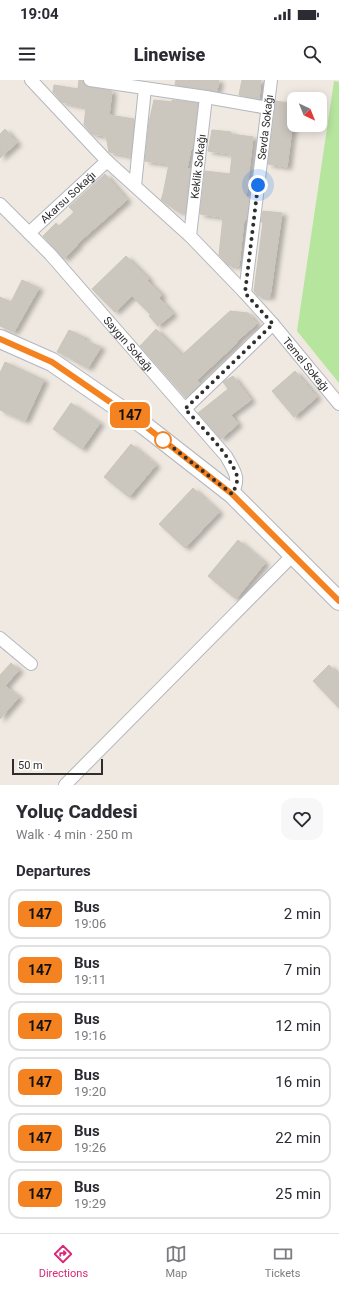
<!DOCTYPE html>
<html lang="en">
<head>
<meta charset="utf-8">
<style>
	body { margin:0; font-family:Roboto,sans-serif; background:#f7f7f7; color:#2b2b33; height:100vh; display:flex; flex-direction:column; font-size:15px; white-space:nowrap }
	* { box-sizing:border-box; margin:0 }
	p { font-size:13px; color:#7c7c81 }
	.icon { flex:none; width:22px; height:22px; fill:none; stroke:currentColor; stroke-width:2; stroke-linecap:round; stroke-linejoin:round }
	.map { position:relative; height:705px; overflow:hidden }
	.drawer { display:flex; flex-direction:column; background:#fff; flex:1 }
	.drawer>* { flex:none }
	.badge { padding:0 8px; border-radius:6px; font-size:14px; line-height:26px }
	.needle { width:26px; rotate:137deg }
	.controls { position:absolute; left:287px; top:12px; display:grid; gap:8px }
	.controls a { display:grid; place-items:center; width:40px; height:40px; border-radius:8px; background:#fff; box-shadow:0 2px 10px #0003; font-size:20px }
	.scale { position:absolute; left:12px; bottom:10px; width:91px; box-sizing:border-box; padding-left:4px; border:2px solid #2e2e2e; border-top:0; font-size:11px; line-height:14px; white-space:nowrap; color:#2e2e2e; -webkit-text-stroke:3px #fff; paint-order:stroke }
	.you { position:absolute; width:20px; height:20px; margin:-10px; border:3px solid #fff; border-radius:50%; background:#1a73e8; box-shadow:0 0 0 6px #1a73e833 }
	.map>.badge { position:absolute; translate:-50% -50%; box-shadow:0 0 0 2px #fff }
	h2 { padding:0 16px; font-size:15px; line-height:36px }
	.round { display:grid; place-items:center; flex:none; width:42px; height:42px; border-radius:12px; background:#f7f7f7 }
	.overview { display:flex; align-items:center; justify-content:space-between; height:68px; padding:0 16px }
	h1 { font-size:19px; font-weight:800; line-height:30px }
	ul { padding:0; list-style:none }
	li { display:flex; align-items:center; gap:12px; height:50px; margin:0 8px 6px; padding:0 8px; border:2px solid #e1e1e2; border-radius:12px }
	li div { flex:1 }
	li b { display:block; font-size:15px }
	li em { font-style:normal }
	li .badge { min-width:44px; font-weight:700; text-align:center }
	.status { display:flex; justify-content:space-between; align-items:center; height:28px; padding:0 20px; background:#fff; direction:ltr }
	.status svg { height:11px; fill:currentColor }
	header { display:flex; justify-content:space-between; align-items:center; height:52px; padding:0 16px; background:#fff; font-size:18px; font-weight:800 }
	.menu { display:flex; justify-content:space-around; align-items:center; height:56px; border-top:1px solid #e1e1e2; background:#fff; font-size:11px; color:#7c7c81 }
	.menu a { display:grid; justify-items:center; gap:2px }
	.menu .on { color:#db2777 }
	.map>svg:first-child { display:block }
	.green { fill:#b6e59e }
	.building { fill:#cbc7bf; stroke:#cbc5ba; filter:url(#shadow) }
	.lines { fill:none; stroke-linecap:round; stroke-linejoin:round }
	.street-casing { stroke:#b4b7c1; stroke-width:14 }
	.secondary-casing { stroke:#b4b7c1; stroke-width:20 }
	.street { stroke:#fff; stroke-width:12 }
	.secondary { stroke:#fff; stroke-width:18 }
	.line-casing { stroke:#fff; stroke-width:9 }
	.line { stroke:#f58220; stroke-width:6 }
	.walk { stroke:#2e2e2e; stroke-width:4; stroke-dasharray:0 7.2 }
	.stop-dot { fill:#fff; stroke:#f58220; stroke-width:2 }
	.labels { text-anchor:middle; stroke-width:3.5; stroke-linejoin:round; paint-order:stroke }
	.street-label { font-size:11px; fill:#2e2e2e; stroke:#fff }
</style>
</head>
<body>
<div class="status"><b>19:04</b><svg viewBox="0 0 49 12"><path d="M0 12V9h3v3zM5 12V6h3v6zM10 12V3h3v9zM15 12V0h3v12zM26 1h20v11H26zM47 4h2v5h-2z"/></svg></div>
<header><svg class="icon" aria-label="menu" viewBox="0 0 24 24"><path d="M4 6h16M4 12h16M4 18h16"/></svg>Linewise<svg class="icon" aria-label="search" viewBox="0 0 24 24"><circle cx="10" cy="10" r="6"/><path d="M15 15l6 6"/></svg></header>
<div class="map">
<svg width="339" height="705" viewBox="0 0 339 705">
	<defs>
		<filter id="shadow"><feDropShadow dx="4.5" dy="2.5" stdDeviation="2" flood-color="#0004"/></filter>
	</defs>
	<rect width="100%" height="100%" fill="#efe9e1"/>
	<path class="green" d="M334,1l5,1v301l-42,-52z"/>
	<path class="building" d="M79,0h4l2,6 4,1 23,4 -3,24 25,4 -3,37 -22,-4 -3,-16 -14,-2 -8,-9 2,-18 -24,-5 -9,-10 1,-7 24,4z
		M176,0h43l-2,11 -42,-6z
		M242,0h19l-2,19 -20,-4z
		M154,20l18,2v-2l26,3 -6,46h-1l-4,20h3l-5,43 -8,-1 -16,-11 2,-6 6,-30 -24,-3 4,-39z
		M276,21l18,3v9l-7,54 -19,-3z
		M5,49l12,14 -17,15v-24z
		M212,50l19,2v2l22,3 -7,60h3l-3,23 -2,-1 -5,47 -11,-1 -9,-10 4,-38 -23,-3 5,-43 25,3 2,-18h-1v-2l-23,-3z
		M105,94l22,26 -50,44 1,1 -14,14 -21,-23 13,-13 3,3 15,-14 -5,-5z
		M263,131l19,2 -12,84 -12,-1 -4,-5 9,-69h-2z
		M126,176l23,23 -2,1 15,15 -3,3 14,16 -15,12 -9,-10 2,-1 -19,-19 -17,16 -23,-23z
		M22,200l17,8 -25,44 -14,-6v-29l11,5z
		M230,231l18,2 9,11 -20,17 1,1 -41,38 3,4 -14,14 -46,-52 16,-17 26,26z
		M69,250l17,8 -2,2 17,7 -13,21 -14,-7 1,-1 -18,-8z
		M5,282l39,18 -19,41 -25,-11v-37z
		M295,291l22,26 -23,20 -22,-26z
		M233,296l18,24 -20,15 7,9 -17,15 -23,-26 30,-24 -5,-7z
		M71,323l29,20 -18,26 -29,-20z
		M131,364l25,21 -27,32 -25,-20z
		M193,408l26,24 -34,36 -26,-24z
		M238,460l27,23 -29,36 -28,-23z
		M11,583l8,7 -14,16 14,11 -19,22v-44z
		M329,585l10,11v32l-26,-27z"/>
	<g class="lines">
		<g class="street-casing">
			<g id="street">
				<path d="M31,0l76,81 83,75 55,57 28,31 -88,85"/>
				<path d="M90,0l116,17 62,11"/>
				<path d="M135,106l10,-98"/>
				<path id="s1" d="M0,124l50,50 176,202c8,15 15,21 6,38"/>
				<path id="s2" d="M29,153l78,-72"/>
				<path id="s3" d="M190,156l16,-139"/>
				<path id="s4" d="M245,213l26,-213"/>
				<path id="s5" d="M273,244l66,80"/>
				<path d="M0,558l31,26"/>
				<path d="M65,705l228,-230"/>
			</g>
		</g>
		<g class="secondary-casing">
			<path id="secondary" d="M0,259l52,23 93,64 87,68 107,107"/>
		</g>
		<use href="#street" class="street"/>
		<use href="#secondary" class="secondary"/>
	</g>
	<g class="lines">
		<g class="line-casing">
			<path id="line" d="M0,259l52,23 93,64 87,68 107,107"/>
		</g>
		<use href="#line" class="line"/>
		<path class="walk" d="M163,360l69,54c3,-5 6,-12 5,-18 -6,-20 -37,-51 -52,-67l88,-85 -28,-31 13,-108"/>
	</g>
	<circle class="stop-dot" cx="163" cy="360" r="8"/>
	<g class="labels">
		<g class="street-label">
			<text dy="4" stroke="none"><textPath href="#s4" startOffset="167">Sevda Sokağı</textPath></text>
			<text dy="4" stroke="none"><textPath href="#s3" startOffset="70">Keklik Sokağı</textPath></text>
			<text dy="4" stroke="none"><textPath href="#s2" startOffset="53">Akarsu Sokağı</textPath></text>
			<text dy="4" stroke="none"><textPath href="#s1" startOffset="190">Saygın Sokağı</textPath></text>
			<text dy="4" stroke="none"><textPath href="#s5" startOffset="52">Temel Sokağı</textPath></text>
		</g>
	</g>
</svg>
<div class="controls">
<a><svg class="needle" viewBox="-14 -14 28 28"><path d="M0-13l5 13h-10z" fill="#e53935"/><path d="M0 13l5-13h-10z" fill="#7c7c81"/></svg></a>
</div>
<div class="scale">50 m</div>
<div class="you" style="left:258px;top:105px"></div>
<b class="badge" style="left:130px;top:335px;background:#f58220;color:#111">147</b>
</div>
<section class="drawer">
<div class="overview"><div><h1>Yoluç Caddesi</h1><p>Walk · 4 min · 250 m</p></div><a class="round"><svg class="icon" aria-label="heart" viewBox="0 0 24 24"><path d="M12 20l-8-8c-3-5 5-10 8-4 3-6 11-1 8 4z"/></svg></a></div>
<h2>Departures</h2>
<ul>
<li><span class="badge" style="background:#f58220;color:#111">147</span><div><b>Bus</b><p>19:06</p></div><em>2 min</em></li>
<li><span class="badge" style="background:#f58220;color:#111">147</span><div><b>Bus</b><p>19:11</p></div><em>7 min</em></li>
<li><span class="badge" style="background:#f58220;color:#111">147</span><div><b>Bus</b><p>19:16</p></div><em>12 min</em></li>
<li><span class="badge" style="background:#f58220;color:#111">147</span><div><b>Bus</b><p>19:20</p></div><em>16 min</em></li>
<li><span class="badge" style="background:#f58220;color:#111">147</span><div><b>Bus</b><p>19:26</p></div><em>22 min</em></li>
<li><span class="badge" style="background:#f58220;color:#111">147</span><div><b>Bus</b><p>19:29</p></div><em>25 min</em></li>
</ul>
</section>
<nav class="menu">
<a class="on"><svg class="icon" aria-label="directions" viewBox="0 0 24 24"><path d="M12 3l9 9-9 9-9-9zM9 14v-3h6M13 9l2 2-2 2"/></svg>Directions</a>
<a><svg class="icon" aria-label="map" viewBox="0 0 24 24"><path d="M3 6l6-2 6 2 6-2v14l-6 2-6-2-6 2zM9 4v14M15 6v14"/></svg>Map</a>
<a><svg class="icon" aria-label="tickets" viewBox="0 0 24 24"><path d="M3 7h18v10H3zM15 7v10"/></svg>Tickets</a>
</nav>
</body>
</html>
